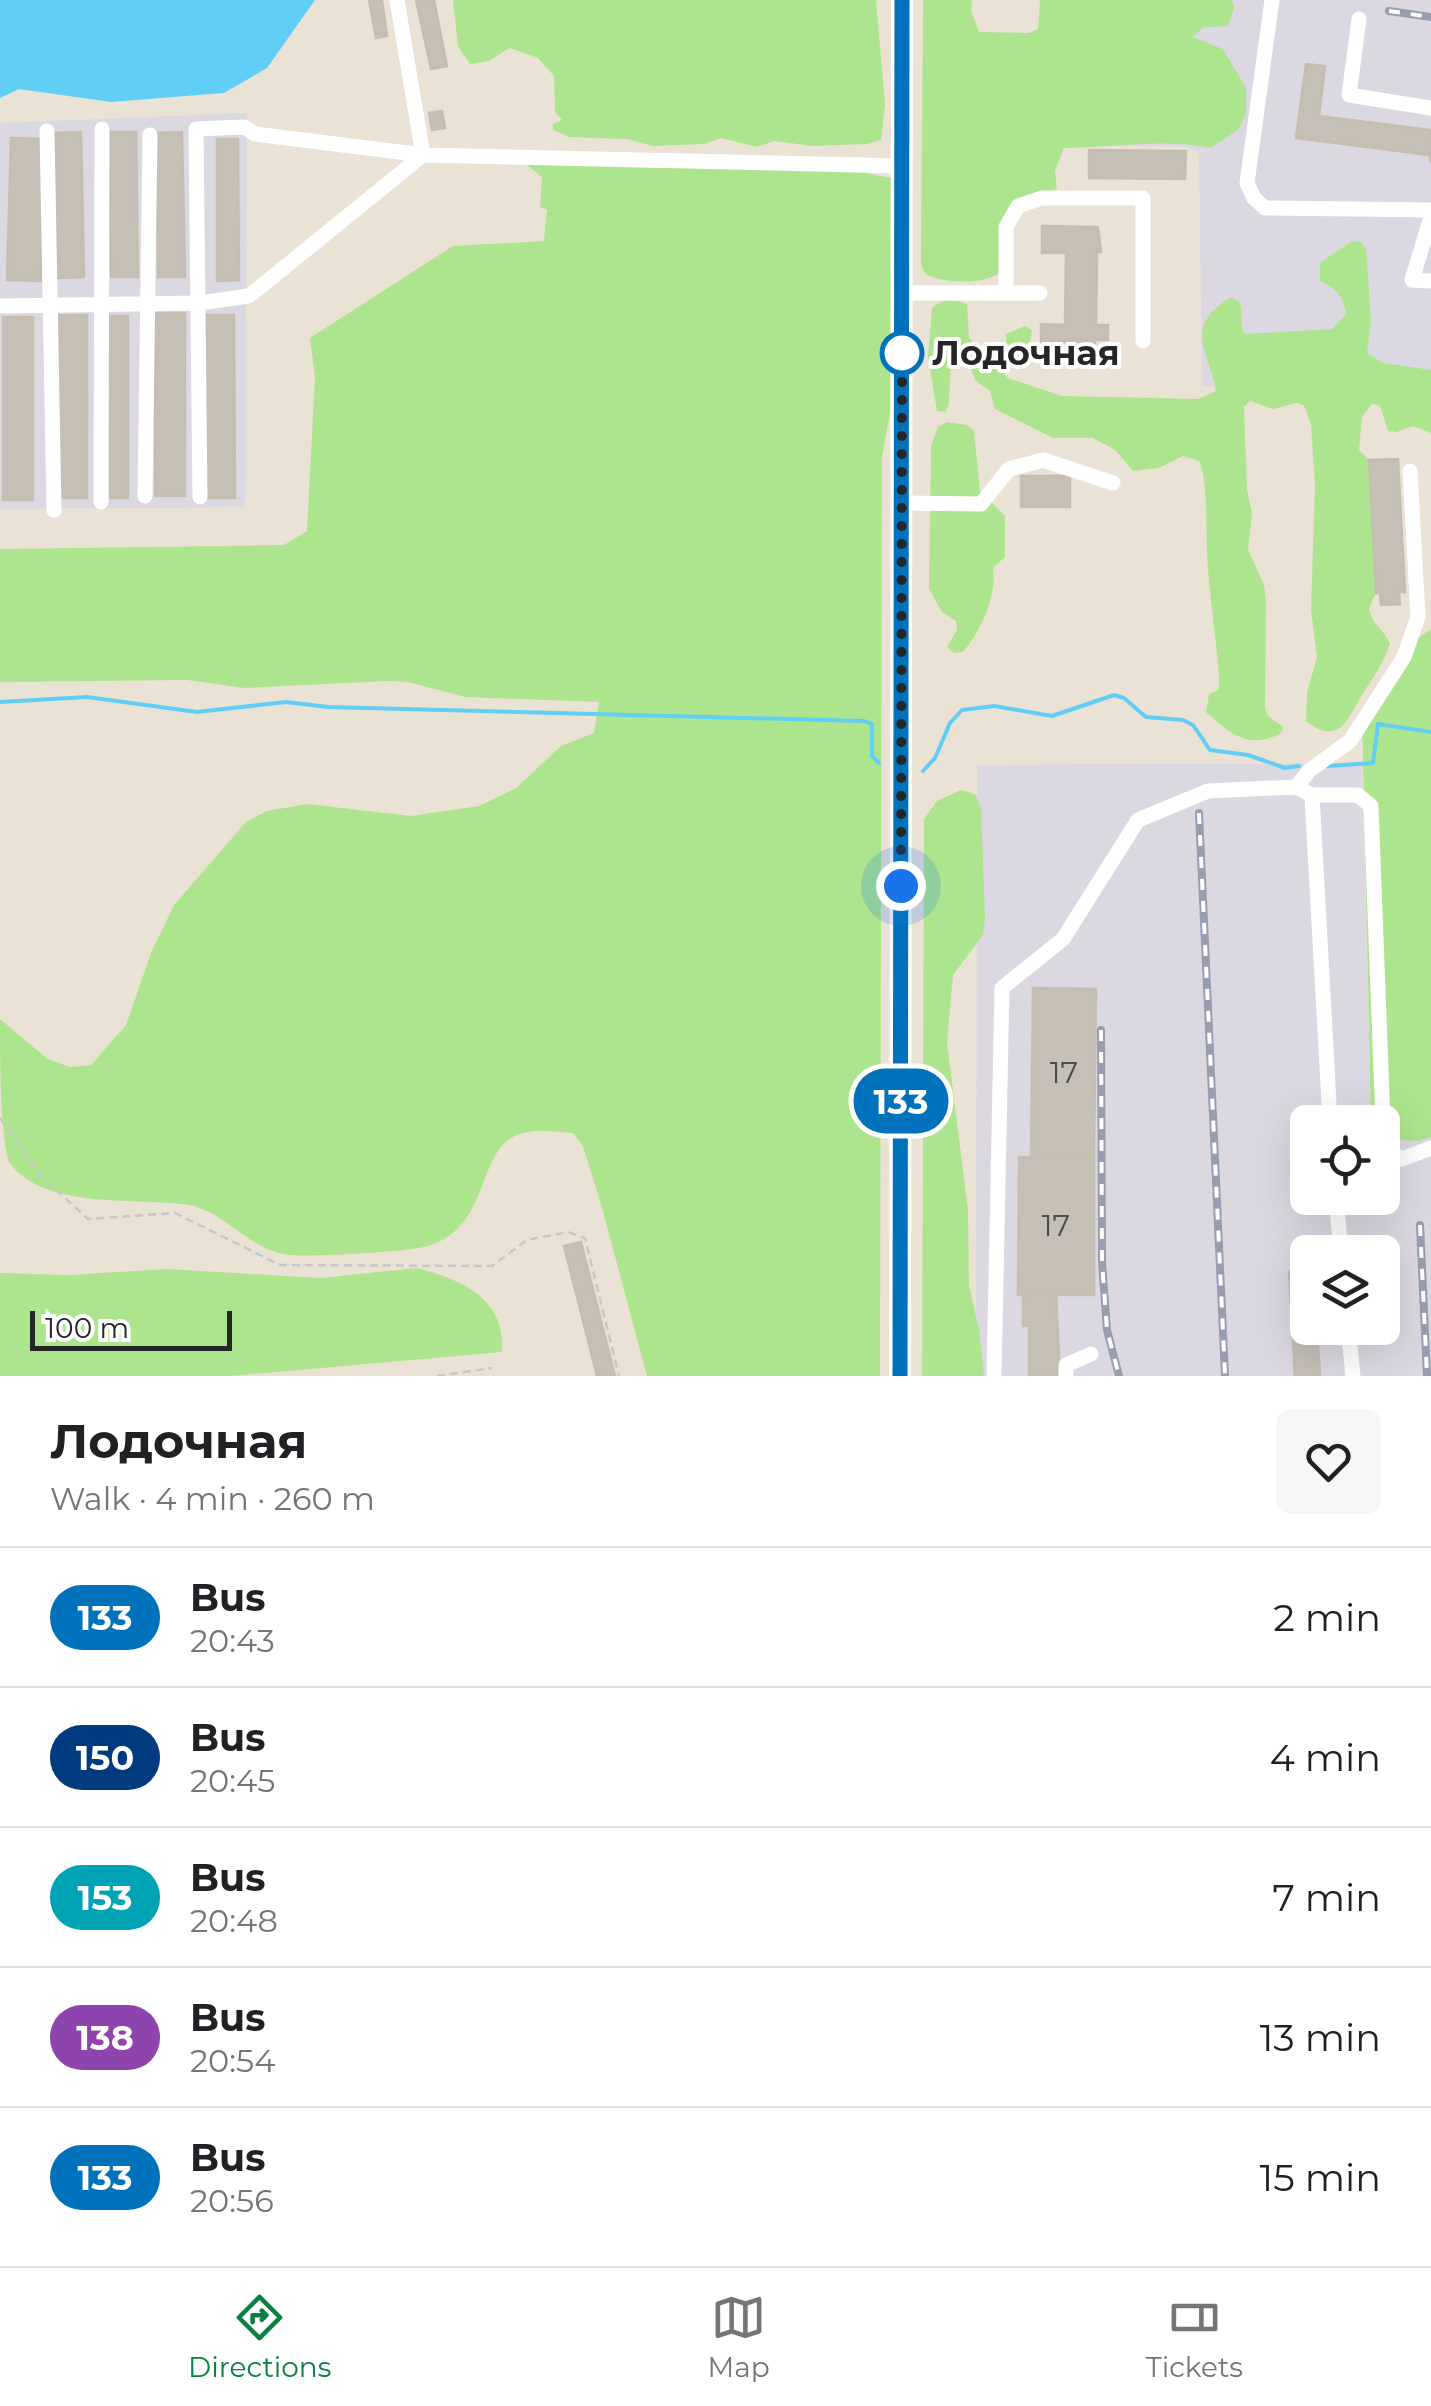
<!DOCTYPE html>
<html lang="en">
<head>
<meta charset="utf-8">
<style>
	body { margin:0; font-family:Montserrat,sans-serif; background:#f6f6f6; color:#202124; height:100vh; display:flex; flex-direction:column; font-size:38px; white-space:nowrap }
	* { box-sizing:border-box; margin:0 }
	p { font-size:32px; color:#757577 }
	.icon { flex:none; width:55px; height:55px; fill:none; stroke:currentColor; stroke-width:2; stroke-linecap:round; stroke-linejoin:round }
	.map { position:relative; height:1376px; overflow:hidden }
	.panel { display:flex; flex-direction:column; background:#fff; flex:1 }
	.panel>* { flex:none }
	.badge { padding:0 20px; border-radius:32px; font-size:35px; line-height:65px }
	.fabs { position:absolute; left:1290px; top:1105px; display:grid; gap:20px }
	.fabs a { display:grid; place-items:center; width:110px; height:110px; border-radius:15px; background:#fff; box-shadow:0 10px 40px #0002; font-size:50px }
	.scale { position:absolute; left:30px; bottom:25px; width:202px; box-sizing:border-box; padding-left:10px; border:5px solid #262626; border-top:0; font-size:28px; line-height:35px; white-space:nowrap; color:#262626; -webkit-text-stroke:8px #fff; paint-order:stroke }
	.you { position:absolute; width:50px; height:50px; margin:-25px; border:8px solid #fff; border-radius:50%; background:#1a73e8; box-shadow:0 0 0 15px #1a73e833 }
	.map>.badge { position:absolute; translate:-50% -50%; box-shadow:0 0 0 5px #fff }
	.round { display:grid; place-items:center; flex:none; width:105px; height:105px; border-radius:15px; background:#f6f6f6 }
	.overview { display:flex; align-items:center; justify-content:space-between; height:170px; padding:0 50px }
	h1 { font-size:48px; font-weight:700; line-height:75px }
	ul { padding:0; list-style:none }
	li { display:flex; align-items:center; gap:30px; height:140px; padding:0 50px; border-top:2px solid #e0e0e0 }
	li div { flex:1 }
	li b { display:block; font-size:38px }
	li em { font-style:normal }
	li .badge { min-width:110px; font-weight:700; text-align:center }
	.tabs { display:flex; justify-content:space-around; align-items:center; height:140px; border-top:2px solid #e0e0e0; background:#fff; font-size:28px; color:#757577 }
	.tabs a { display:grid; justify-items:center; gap:5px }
	.tabs .on { color:#0b8043 }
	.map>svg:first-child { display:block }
	.industrial { fill:#dbd8e2; fill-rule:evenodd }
	.green { fill:#ade58e }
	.water { fill:#61cef5 }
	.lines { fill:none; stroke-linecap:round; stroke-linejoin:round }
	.stream { stroke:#61cef5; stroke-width:4 }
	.building { fill:#c5bfb6; stroke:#c5beb0; stroke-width:2.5 }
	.path { stroke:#c7c7c7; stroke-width:2.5; stroke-dasharray:8 5; stroke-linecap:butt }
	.minor { stroke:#fff; stroke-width:15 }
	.major { stroke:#f8cf4e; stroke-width:20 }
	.rail-casing { stroke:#999db2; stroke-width:8 }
	.rail { stroke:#fff; stroke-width:4; stroke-dasharray:11; stroke-linecap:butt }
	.line-casing { stroke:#fff; stroke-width:22 }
	.line { stroke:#0072bc; stroke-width:15 }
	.walk { stroke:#262626; stroke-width:10; stroke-dasharray:0 18 }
	.stop-dot { fill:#fff; stroke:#0072bc; stroke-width:5 }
	.labels { text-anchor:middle; stroke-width:8; stroke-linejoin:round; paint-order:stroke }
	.number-label { font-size:30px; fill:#4e4c4a }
	.stop-label { font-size:35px; font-weight:bold; fill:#262626; stroke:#fff; text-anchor:start }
</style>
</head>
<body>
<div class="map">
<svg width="1431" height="1376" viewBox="0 0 1431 1376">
	<rect width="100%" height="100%" fill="#ebe2d6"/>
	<path class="industrial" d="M1043,0h388v391l-229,-5 -3,-232 -12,-7 -148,-2z
		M247,113l-2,394 -245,2v-386z
		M1362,763l9,359h-63v76h74l1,-60 48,-3v241h-455l1,-611zM1308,1252h74v76h-74z"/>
	<path class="green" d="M453,0h423l9,104 -4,36 -13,4 -55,2 -39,-5 -17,6 -36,-9 -17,6 -51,2 -27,-7 -57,-2 -16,-7v-6l9,-4 -7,-8 -1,-36 -16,-18 -28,-10 -21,13 -19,3 -12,-18z
		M923,0h49l-1,11 8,21 50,1 9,-4 2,-29h192l2,8 -6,18 -24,1 -12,10 31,12 23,39v25l-7,16 -28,19c-49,-10 -98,0 -147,0l-9,23 2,18 -43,15 -16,70c-18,11 -55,9 -73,0l-4,-9z
		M526,164l334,8 31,6 1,224 -10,55 -2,919h-233l-45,-168 -19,-62 -10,-13c-17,-1 -36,-5 -53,1 -45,14 -27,92 -92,112 -18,6 -117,11 -137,9 -41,-3 -64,-43 -102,-50 -50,-8 -146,6 -180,-43 -9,-27 -9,-108 -9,-143l48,40 22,8 21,-2 35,-40 25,-72 23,-48 72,-83 21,-11 40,-7 104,12 68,-10 37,-18 45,-42 33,-13 5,-31 -134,-5 -57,-15 -23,-1 -140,7 -58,-8 -187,2v-133l284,-4 23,-14 8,-154 -5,-39 143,-92 91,-5 3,-32 -7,-1 2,-31z
		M1352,241l9,1 5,7 5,70 -4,34 16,10 48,7v63l-18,-7 -16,6 -9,-1 -8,-26 -8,-1 -10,13 -3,33 10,10 7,133 -7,16c3,16 16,21 21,35 -7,19 -16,33 -27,49 -14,23 -23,55 -57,28l1,-28 10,-36 -6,-47 4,-125 -4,-61 -7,-18 -7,-3 -24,6 -23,-8 -6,6 3,82 5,25 -4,36 16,34 2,17 -1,108 4,8 15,10 -4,7c-33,16 -50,-1 -74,-22l3,-18 9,-4 1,-9c-2,-42 -10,-85 -12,-127 -1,-22 1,-76 -8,-93l-16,-5 -24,12 -26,3 -18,-21 -22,-12h-40l-58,-29 -5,-18 -14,-10 -11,-26 -14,6 -2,43 -4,8 -8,-1 -9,-54 4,-49c10,-9 22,-10 35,-4l2,34 39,40 54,18 136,3 18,-8c-7,-40 -34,-64 15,-94l8,4c5,12 0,23 6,33l87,-5 14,-15c-2,-18 -10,-25 -26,-33v-18z
		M1025,326l7,4 -5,31 -14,4 -6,-5 -1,-26z
		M947,422l20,3 7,6 6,60 25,25v41l-12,11c4,28 -12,63 -30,84l-9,1 -7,-6 10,-17 -1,-9 -14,-9 -13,-23 2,-144 7,-18z
		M1431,629v508l-12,4 -36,-2 -1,-17h-11l-9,-406 55,-77z
		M961,790l14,4 6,13 4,111 -2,17 -30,40 -6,67 21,168 1,75 10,44 5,47h-62l2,-557 13,-18z
		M417,1268c46,12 89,31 85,84l-272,24h-230v-103l69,2 97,-6 155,9z"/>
	<path class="water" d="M0,0h315l-48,68 -43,25 -113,9 -92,-13 -19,9z"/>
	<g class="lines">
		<path class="stream" d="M0,702l87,-5 110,15 89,-10 42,5 536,14 8,3v32l7,7
			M1327,766l46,-3 5,-39 53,8
			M923,771l12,-13 15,-35 12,-13 32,-4 58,10 62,-21 10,3 22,19 37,3 10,5 17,25 38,5 37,13 14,-2"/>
	</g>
	<path class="building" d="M369,0h13l5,36 -11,2z
		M416,0h18l13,66 -16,3z
		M1306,64l19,2 -6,50 112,14v33l-2,-8 -133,-17z
		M442,111l3,17 -13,2 -3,-17z
		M81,132l3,145 -27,1 -2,-145z
		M109,132h27l2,145h-27z
		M182,132l3,145h-27l-2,-144z
		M11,138l32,1 -2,142 -34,-1z
		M217,139h21l1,141 -22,1z
		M1089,150l97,1 -1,28 -96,-1z
		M1042,226l56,1 3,25h-4l-1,73h12v15h-13v11l-54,-1v-26l24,1 1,-72h-24z
		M155,313h30v183h-30z
		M57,315h30v183h-30z
		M204,315h30l1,183h-30z
		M109,316h19v182h-18z
		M3,317h30v183h-30z
		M1398,459l7,133h-6l1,12 -19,1 -1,-12h-4l-7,-133z
		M1021,476h49v31h-49z
		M1033,988l63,1 -2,169 -63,-1z
		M1019,1157l75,1v137h-76z
		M581,1242l34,134h-18l-33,-130z
		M1308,1271v57h9l3,48h-25l-6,-104z
		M1023,1295h33l4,81h-31v-50h-6z"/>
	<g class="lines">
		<path class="path" d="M0,1118l39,56 49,45 87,-6 105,52 212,1 35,-26 41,-8 17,6 34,138
			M437,1376l55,-8"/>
		<path class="minor" d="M1272,0l-25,183 7,15 11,10 166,2
			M1359,19l-10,76 82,13
			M47,131l7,379
			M1431,217l-19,63 19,1
			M902,293h138
			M1006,293v-66l12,-21 24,-8h101v143
			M0,306l199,-3 50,-7 174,-141 477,11
			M145,496l5,-361
			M200,497l-4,-368 48,-2 11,7 168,21 -26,-155
			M101,502l1,-373
			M902,503l79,1 28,-35 34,-9 70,23
			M1296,787l14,-17 40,-29 54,-84 14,-40 -8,-146
			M1312,795l18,327
			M1336,1198l5,54
			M1348,1328l5,48
			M994,1376l8,-388 61,-49 75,-119 70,-29 88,-4 16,8h46l13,11 13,343 18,10 29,-11
			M1066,1376v-11l25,-11"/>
		<path class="major" d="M900,1376l2,-1376"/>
		<g class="rail-casing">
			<path id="rail" d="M1389,11l42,6
				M1199,813l26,563
				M1101,1030l1,232 5,68 12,46
				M1420,1225l7,151"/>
		</g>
		<use href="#rail" class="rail"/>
	</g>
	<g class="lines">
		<g class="line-casing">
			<path id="line" d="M900,1376l2,-1376"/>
		</g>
		<use href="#line" class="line"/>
		<path class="walk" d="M901,886l1,-533"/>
	</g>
	<circle class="stop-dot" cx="902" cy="353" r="20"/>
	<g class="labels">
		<g class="number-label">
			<text x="1064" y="1083">17</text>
			<text x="1056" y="1236">17</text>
		</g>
		<g class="stop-label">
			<text x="932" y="365">Лодочная</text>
		</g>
	</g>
</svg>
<div class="fabs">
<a><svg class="icon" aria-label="locate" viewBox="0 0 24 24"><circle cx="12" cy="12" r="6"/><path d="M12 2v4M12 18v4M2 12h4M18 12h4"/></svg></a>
<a><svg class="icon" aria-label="layers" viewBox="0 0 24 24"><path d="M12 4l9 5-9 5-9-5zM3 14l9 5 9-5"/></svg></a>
</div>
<div class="scale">100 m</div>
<div class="you" style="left:901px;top:886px"></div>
<b class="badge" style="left:901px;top:1101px;background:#0072bc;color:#fff">133</b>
</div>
<section class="panel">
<div class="overview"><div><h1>Лодочная</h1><p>Walk · 4 min · 260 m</p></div><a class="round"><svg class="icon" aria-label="heart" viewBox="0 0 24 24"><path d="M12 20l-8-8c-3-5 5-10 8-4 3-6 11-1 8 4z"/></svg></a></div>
<ul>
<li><span class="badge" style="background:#0072bc;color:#fff">133</span><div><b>Bus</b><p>20:43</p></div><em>2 min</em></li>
<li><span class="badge" style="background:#003b80;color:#fff">150</span><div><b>Bus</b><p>20:45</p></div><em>4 min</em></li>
<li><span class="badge" style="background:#00a3b4;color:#fff">153</span><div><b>Bus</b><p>20:48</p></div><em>7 min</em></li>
<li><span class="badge" style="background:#8e44ad;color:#fff">138</span><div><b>Bus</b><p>20:54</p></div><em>13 min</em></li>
<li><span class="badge" style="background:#0072bc;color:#fff">133</span><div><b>Bus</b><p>20:56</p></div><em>15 min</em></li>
</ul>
</section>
<nav class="tabs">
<a class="on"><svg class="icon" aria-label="directions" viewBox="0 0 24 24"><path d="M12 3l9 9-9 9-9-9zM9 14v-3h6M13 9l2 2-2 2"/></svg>Directions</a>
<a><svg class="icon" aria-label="map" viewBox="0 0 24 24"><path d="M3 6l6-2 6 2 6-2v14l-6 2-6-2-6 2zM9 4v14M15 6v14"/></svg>Map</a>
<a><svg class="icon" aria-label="tickets" viewBox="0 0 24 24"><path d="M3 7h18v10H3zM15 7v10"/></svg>Tickets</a>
</nav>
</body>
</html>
